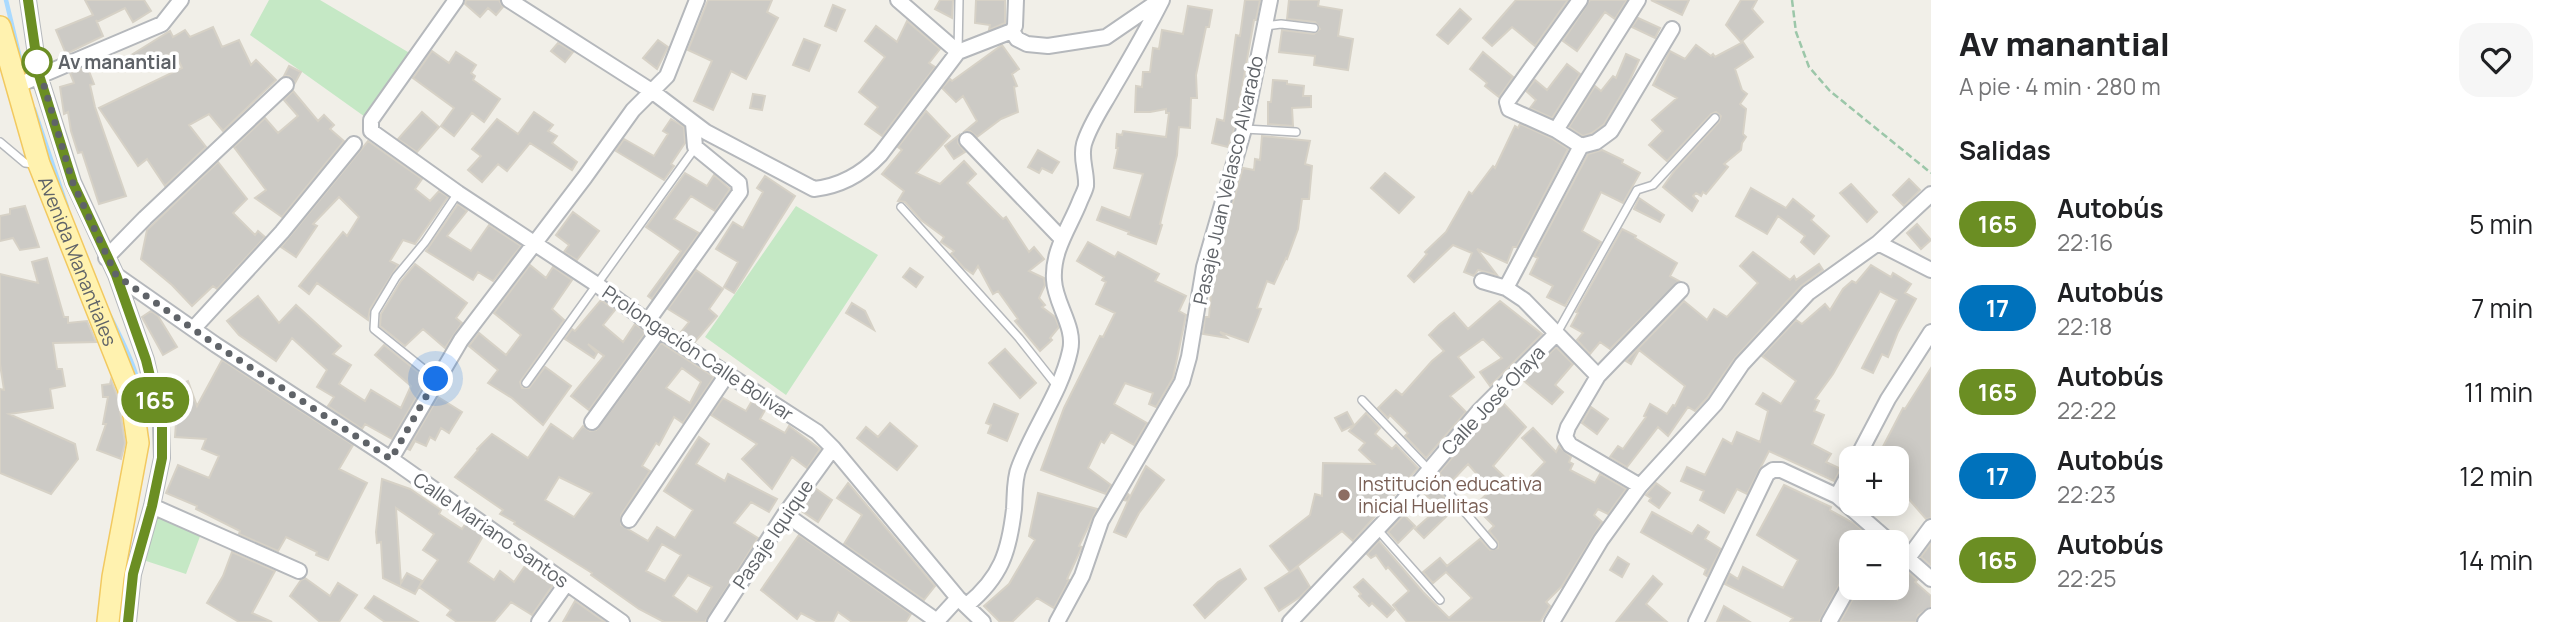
<!DOCTYPE html>
<html lang="es">
<head>
<meta charset="utf-8">
<style>
	body { margin:0; font-family:Manrope,sans-serif; background:#f6f6f6; color:#202124; height:100vh; display:flex; flex-direction:column; font-size:26px; white-space:nowrap }
	* { box-sizing:border-box; margin:0 }
	p { font-size:23px; color:#757577 }
	.icon { flex:none; width:38px; height:38px; fill:none; stroke:currentColor; stroke-width:2; stroke-linecap:round; stroke-linejoin:round }
	.map { position:relative; flex:1; overflow:hidden }
	.sheet { display:flex; flex-direction:column; background:#fff; width:630px }
	.sheet>* { flex:none }
	.badge { padding:0 14px; border-radius:23px; font-size:24px; line-height:46px }
	.controls { position:absolute; left:1839px; top:446px; display:grid; gap:14px }
	.controls a { display:grid; place-items:center; width:70px; height:70px; border-radius:14px; background:#fff; box-shadow:0 4px 18px #0003; font-size:35px }
	.you { position:absolute; width:35px; height:35px; margin:-18px; border:5px solid #fff; border-radius:50%; background:#1a73e8; box-shadow:0 0 0 10px #1a73e833 }
	.map>.badge { position:absolute; translate:-50% -50%; box-shadow:0 0 0 4px #fff }
	h2 { padding:0 28px; font-size:26px; line-height:63px }
	.round { display:grid; place-items:center; flex:none; width:74px; height:74px; border-radius:21px; background:#f6f6f6 }
	.overview { display:flex; align-items:center; justify-content:space-between; height:119px; padding:0 28px }
	h1 { font-size:33px; font-weight:800; line-height:52px }
	ul { padding:0; list-style:none }
	li { display:flex; align-items:center; gap:21px; height:84px; padding:0 28px }
	li div { flex:1 }
	li b { display:block; font-size:26px }
	li em { font-style:normal }
	li .badge { min-width:77px; font-weight:700; text-align:center }
	main { display:flex; flex:1; min-height:0 }
	.map>svg:first-child { display:block }
	.green { fill:#c5e8c5 }
	.lines { fill:none; stroke-linecap:round; stroke-linejoin:round }
	.stream { stroke:#aadaff; stroke-width:4.5 }
	.building { fill:#cccac5; stroke:#d6d1c6; stroke-width:2; fill-rule:evenodd }
	.lane-casing { stroke:#b5b8bc; stroke-width:10 }
	.street-casing { stroke:#b5b8bc; stroke-width:18 }
	.primary-casing { stroke:#f2c960; stroke-width:24 }
	.path { stroke:#9cc7a9; stroke-width:2.5; stroke-dasharray:7 3.5; stroke-linecap:butt }
	.lane { stroke:#fff; stroke-width:7 }
	.street { stroke:#fff; stroke-width:14 }
	.primary { stroke:#fff2af; stroke-width:21 }
	.line-casing { stroke:#fff; stroke-width:16 }
	.line { stroke:#6b8e23; stroke-width:10 }
	.walk { stroke:#5f6368; stroke-width:7; stroke-dasharray:0 12.6 }
	.stop-dot { fill:#fff; stroke:#6b8e23; stroke-width:3.5 }
	.education-dot { fill:#8d6e63; stroke:#fff; stroke-width:2.5 }
	.labels { text-anchor:middle; stroke-width:7; stroke-linejoin:round; paint-order:stroke }
	.stop-label { font-size:19px; font-weight:bold; fill:#5f6368; stroke:#fff; text-anchor:start }
	.street-label { font-size:19px; fill:#5f6368; stroke:#fff }
	.education-label { font-size:19px; fill:#785e54; stroke:#fff; text-anchor:start }
</style>
</head>
<body>
<main>
<div class="map">
<svg width="1931" height="622" viewBox="0 0 1931 622">
	<rect width="100%" height="100%" fill="#f1efe8"/>
	<path class="green" d="M269,0h51l93,55 -45,64 -118,-84z
		M796,206l82,49 -92,140 -81,-58z
		M154,509l48,22 -16,43 -49,-16z"/>
	<g class="lines">
		<path class="stream" d="M6,0l17,71
			M34,109l33,98
			M110,316c20,39 34,69 36,114"/>
	</g>
	<path class="building" d="M85,0h59l7,11 -18,11 -8,-14 -28,14 -1,-2 7,16 -37,18 -10,-24 37,-15z
		M466,0h33l4,7 -7,8 -8,-7 -8,9 -15,-13z
		M708,0h64l-5,12 11,6 -32,61 -15,-8 -18,39 -19,-9 18,-40 -24,-11z
		M940,0h13l-1,18 -17,-9z
		M976,0h29v23l-16,7 1,-5 -15,-2z
		M1245,0h15l-4,20h-2l-19,107 -7,20 -16,-4 5,-24 7,2 12,-86 4,1z
		M1289,0h30l-1,6 24,4 -4,26 15,3 -5,31 -34,-5 1,-9 -36,-4 3,-22 32,4 6,-5 -5,-7 -28,-3z
		M1516,0h52l-33,46 -23,-19 -20,19 -9,-8z
		M1590,0h37l-12,19 -10,-7 -28,39 -14,-10z
		M1651,0h38l-7,15z
		M1741,0h16l-5,9 11,13 -22,20 -15,-17z
		M833,5l12,5 -9,21 -11,-5z
		M1188,6l24,4 -3,17h-3l-10,48 1,23h-6l-1,30 -11,-1 -2,28 -17,69 2,1 -6,19 -28,-10 1,-2 -32,-12 5,-13 28,11 13,-44 -29,-6 4,-20h-2l1,-14 5,1 1,-4 43,6 3,-24h-3v-4l-16,3h-15l1,-26 6,1 1,-15h7l3,-24 6,1 3,-19 21,4z
		M1460,9l11,10 -23,25 -11,-9z
		M1638,18l22,10 -5,10 -23,-11z
		M907,21l33,28 -11,14 6,4 -53,69 -17,-12 13,-17 -19,-15 26,-35 -20,-16 11,-15 21,16z
		M213,27l9,20 17,-7 12,25 5,-5 20,20 -53,51 -14,-17 -20,11 17,22 -41,39 -18,-27 -9,7 -39,-58 83,-40 -7,-16 -41,17 -6,-12 42,-26 3,6 12,-7 5,7z
		M804,39l16,6 -11,26 -16,-6z
		M658,40l10,7 -11,22 -14,-11z
		M1743,42l10,15 -18,12 7,21 5,4 -7,10 6,5 -3,25 3,3 -4,6 -1,7 -17,14 4,3 -22,27 -3,-2 -2,4 -5,-3 -3,3 5,5 -6,10 -29,-24 12,-17 44,-48 2,-6 -5,-4 -5,2 -44,47 -18,-16 14,-14 -11,-11 25,-22 -24,-13 17,-34 15,8 11,-14 15,11 2,-2 2,3z
		M558,43l15,9 -8,10 -14,-11z
		M1002,45l17,24 -7,5 5,12 -3,1 4,25 -17,7 -24,18 -7,-6h-5l12,-10 -14,-25 -7,6 -14,-14 8,-9 2,2z
		M432,51l17,12 7,-11 20,13 -5,8 4,3 -2,4 27,19 -16,23 -12,-9 -18,23 -13,-10 13,-18 -41,-30z
		M1483,52l30,25 -14,20 -14,-11 2,-3 -17,-14z
		M1626,54l13,6 -10,22 -25,42 -12,9 -9,3 -14,-9 26,-41 6,5 12,-15 3,2z
		M1567,64l13,10 -28,44 -22,-10 6,-8 -10,-9 9,-11 12,10z
		M87,66l7,18 -4,1 5,22 31,89 -27,8 -17,-52 -4,1 -7,-22 -3,-19 -4,2 -4,-27 14,-4 -4,-10z
		M289,66l12,6 -6,11 -6,-7h-5z
		M1273,80l14,1v3l17,2 -1,10h8v11l-19,1 1,18 -25,-2v-22h3z
		M293,91l25,30 6,-6 10,10 -4,4 14,12 -62,76 -27,-19 11,-8 -32,-43 31,-29 13,15 20,-17 -14,-16z
		M753,94l12,2 -3,14 -12,-2z
		M926,111l24,25 -34,37 24,11 24,-23 12,13 -9,9 36,36 3,-2 23,35 5,-5 10,12 -15,12 15,7 1,7 -6,13 6,7 -3,2 13,10 4,10 -9,11 2,2 -12,11 -25,-30 3,-2 -20,-28 -5,3 -15,-28 -5,8 -9,-6 -13,-14 3,-3 -13,-9 3,-5 -23,-17 -16,-18 -7,-1 6,-10 -22,-17 20,-24 -4,-3z
		M422,112l17,15 -22,25 -19,-13z
		M534,112l19,13 -5,6 9,5 -5,7 25,19 -5,8 -42,-27 -23,28 -9,-7 -16,18 -14,-12 13,-14 -9,-7 25,-30 21,15z
		M671,119l13,8 1,16 -14,21 3,2 -10,14 -48,-29 8,-12 30,17 14,-22 -5,-3z
		M1520,124l31,14 17,11 -51,98h-4l-6,16 -30,-14 20,26 -19,-5 -4,6 -10,-4 8,-19 -19,-8 -39,37 -6,-6 19,-22 -2,-2 21,-20 23,-40 3,2 21,-28 2,2 20,-42 3,2z
		M959,135l-1,8 7,9 -11,7 -9,-13z
		M1262,136l48,5 -5,23 7,2 -3,33h-7l-4,30 -11,30 -1,-1 -12,26 -7,-3 -10,27 4,1 -13,33 -28,-10 7,6 -24,-4 2,-17h4l4,-48 30,-101 11,2 1,-11 5,1z
		M368,141l54,38 -7,10 15,12 9,-10 9,6 -33,47 -12,-4 -13,21 8,4 -28,44 -2,11 -51,-37 -8,11 -10,-8 44,-54 4,4 12,-19 -20,-20 -26,27 4,2 -21,31 -15,-10z
		M1038,150l21,12 -7,11 -10,-5 -3,5 -11,-6z
		M1602,150l21,10 -1,3 18,10 -17,30 -22,-11 -19,39 19,11 -36,64 -18,-9 6,-11 -23,-12 8,-16 -4,-2 54,-102z
		M218,162l29,37 -14,14 22,22 3,-4 7,6 -48,52 -4,-3 -21,20 -20,-21 -31,-26 6,-29z
		M685,173l22,13 7,-11 16,14 -15,22 -24,-15 -17,23 25,14 -47,66 -4,-3 33,-45 -35,-24z
		M1385,173l29,24 -15,16 -28,-25z
		M765,176l30,20 -61,97 -10,-6 14,-25 -22,-13 17,-27 10,6 20,-36 -6,-4z
		M1909,179l11,11 -16,16 -11,-11z
		M1851,184l26,28 -10,10 -27,-29z
		M1751,188l35,20 7,-9 21,17 -3,4 18,16 -15,18 -13,-12 4,-6 -27,-20 -11,18 -31,-18z
		M1639,198l25,17 -4,7 -26,-13z
		M458,204l9,7 -20,25 24,15 18,-26 32,21 -28,35 -15,-9 -5,8 -47,-29z
		M25,206l14,41 -19,3 -7,-12 -13,3v-25l10,-2v-5z
		M573,212l26,19 -22,29 -13,-8 5,-7 -13,-10z
		M1917,224l14,16 -10,9 -14,-16z
		M1622,229l14,7 -1,2 42,25 -7,13 9,5 -69,68 -10,-7 -10,12 -13,-14 6,-7 -12,-7 7,-13 -2,-1z
		M1088,242l27,15 3,-5 41,22 -4,7 31,15 -7,15 7,4 -13,63 -17,29 -7,-3 4,-11 -28,-10 -11,21 33,19 -13,22 -23,-13 -7,11 -3,-2 -13,27 23,17 -5,9 -65,-24 23,-62 36,-72 3,1 12,-24 -19,-9 10,-22 -4,-2 2,-3 -27,-16z
		M1753,252l37,28 4,-4 2,4 23,-16 4,6 -22,16 -66,72 -28,40 -12,13 -7,-4 -20,29 -10,-9 -31,40 -17,-10 8,-11 5,3 23,-32 -2,-1 6,-12 17,10 6,-9 2,1 10,-20 -46,-36 -8,14 -5,-3 58,-60 23,19 7,-11 13,8 31,-34 -18,-17z
		M47,258l17,59h4v6l19,-2 9,21 -43,1 4,26h5l3,17 -15,3 3,19 -44,6 66,30 3,15 -27,35 -51,-21v-84l4,1 -4,-26v-90l38,9 -6,-21z
		M415,264l52,39 -11,15 6,5 -17,25 -22,-19 -18,17 -25,-20 1,-12 20,-33z
		M530,265l16,13 7,-11 19,13 -20,29 12,11 -44,62 2,6h7l16,-21 26,19 -28,39 -31,-27 -24,-15 10,-13 -29,-24 10,-13 27,22 15,-20 -27,-22z
		M1871,265l20,12 2,-4 18,11 -6,9 11,6 -18,33 -10,25 -6,-3 -9,19 -11,-5 35,-68 -17,-9 -47,83 -18,25 4,2 -5,10 10,4 -12,29 19,10 -5,8 15,7 -7,12 -65,-30 -22,43 -10,-5 -13,24 -24,-13 4,-9 -23,-10 6,-14 18,8 18,-36 9,5 5,-12 23,10 8,-31 -12,-7 7,-11 18,11 15,-23 -34,-25 34,-36 6,4 23,-20 5,6 13,-21 9,-8 4,2z
		M910,268l13,9 -7,10 -13,-10z
		M696,270l27,19 -14,20 8,7 -22,26 -14,-10 8,-10 -21,-13z
		M258,296l21,27 17,-18 45,41 -8,8 18,11 -12,19 26,17 6,-11 30,18 10,-22 -36,-31 9,-10 43,34 -35,60 -27,-15 -3,5 -34,-23 6,-9 -17,-10 10,-17 -35,-32 -16,23 -37,-26 -12,-14z
		M601,300l14,10 -12,15 20,17 12,-18 11,8 -57,78 -18,-14 33,-40 -16,-12 9,9 -3,5 -29,-19 7,-10 3,2z
		M1500,301l42,33 -52,52 -10,-14 22,-14 -19,-19 -25,18 16,20 -24,19 16,16 -40,46 -21,-22 3,-3 -18,-18 -2,3 -10,-10 18,-18 6,5 30,-34 12,-10 -15,-16 10,-10 15,-12 14,16z
		M852,303l13,8 9,19 -28,-17z
		M151,311l7,5 19,31 -14,8 -21,-38z
		M661,343l53,34 -31,46 -9,-6 -15,28 -3,-2 -14,23 8,5 -29,44v10l27,16 9,-14 18,11 18,-28 -29,-19 35,-54 10,7 -13,20 29,17 3,-7 49,25 -8,13 -18,-10 -17,21 24,15 -53,84h-41l-25,-13 -48,-34 1,-2 -78,-49 1,-2 -15,-8 3,-4 -48,-33 23,-27 -1,-1 15,-15 36,24 23,-34 22,15 10,-13 7,5 6,-1zM682,368l19,14 -11,21 -24,-15zM559,477l33,16 -18,24 -29,-17zM662,544l19,11 -16,26 -19,-10zM688,575l24,12 -15,25 -24,-16z
		M1556,347l17,17 -18,21 8,7 -11,12 -29,-24z
		M1005,349l31,34 -16,15 -31,-35z
		M222,360l131,85 -14,24 28,14 -39,77 -12,-5 1,-3 -31,-15 -8,14 -39,-17 1,-3 -44,-22 1,-3 -31,-13 12,-28 31,13 10,-22 -17,-7 4,-10 -31,-2 2,-29 -7,-20 18,-7 9,25z
		M1931,368v150l-5,1 -25,-29 7,-6 -11,-8v-18h-20l26,-50 2,1z
		M111,380l7,18 7,45 -4,16 -24,-9 9,-26h-3l5,-27h-5l-1,-12 8,-1z
		M438,397l24,15 -13,21 -8,-5 -6,12 -5,-3 -4,9 -11,-5 -5,9 -2,-1z
		M723,398l23,13 6,-10 13,9 -5,9 25,14 4,-7 31,23 -13,19 -15,-11 -20,32 -30,-30 15,-15 -46,-29z
		M994,404l24,10 -11,27 -19,-8 3,-8 -5,-2z
		M1504,404l22,23 -33,39 25,24 27,-28 -23,-24 11,-10 23,24 3,-6 12,11 -2,5 4,2 -3,6 25,13 5,-9 26,15 -18,25 -10,-5 -4,6 8,7 -40,64 -16,16 4,4 -10,16h-133l-14,-17 16,-14 -21,-24 -2,2 -10,-14 -5,3 -4,-4 12,-13 44,51 26,26 23,-20 -26,-26 -13,11 -10,-11 17,-14 7,8 33,-27 10,11 8,-2v-6l-9,-11 5,-5 -20,-20 17,-16 -23,-26 -19,20 -10,-11 41,-48z
		M1591,407l17,12 -11,15 -15,-11z
		M1347,412l7,13 -12,6 -7,-13z
		M1366,413l14,15 -5,6 17,15 4,-4 22,23 -65,73 -11,-10 -52,41 -20,-26 40,-31 5,-21 7,2 1,-33 51,1 -15,-14 6,-7 -16,-12z
		M890,423l27,23 -20,24 -40,-32 9,-11 12,10z
		M1146,466l18,14 -25,33 -13,24 -12,-5 14,-31 -4,-1 4,-6 2,2 -2,5z
		M382,479l28,10 31,21 -2,4 23,15 4,-6 17,13 -15,26 26,18 6,-9 14,11 11,-16 28,19 -21,30 -21,-13 -17,20h-37l-10,-7 4,-5 -32,-23 19,-27 -15,-10 11,-16 -38,-26 5,75 6,-10 15,8 -7,13 -32,-16 -2,-36 -4,1 -1,-11z
		M1432,482l22,27 -30,29 -9,-9 24,-21 -16,-16z
		M848,483l87,103 -11,14 -80,-56 18,-29 -25,-17z
		M1656,483l14,10 -11,15 -10,-7 2,-3 -5,-3z
		M1784,485l47,22 -1,3 25,14 14,12 -4,6h-13v29l-8,5 -25,46h-29l3,-4 -68,-34 5,-10 8,5 5,-12 40,21 15,-28 -41,-25z
		M815,488l17,12 -14,22 -18,-12z
		M1038,493l59,16 -18,37 3,1 -15,32 2,1 -15,28 -17,-10 -25,24h-12l-16,-16 25,-22 26,-44 -6,-4z
		M1652,512l40,22 6,-9 11,7 -4,7 16,10 -14,27 -3,-2 2,-5 -65,-37z
		M1404,515l11,11 -17,17 -10,-11z
		M799,535l112,79 -5,8h-54l-14,-10 -5,10h-15l-17,-9 -4,6 -36,-29z
		M1931,543v20l-1,2 -9,-8z
		M232,552l43,19 -23,42 20,9h-33l-32,-19 16,-27z
		M1618,557l11,7 -7,13 -12,-7z
		M1897,562l20,18 -2,2 16,14v11l-13,8 -2,7h-76l19,-34h25l13,11z
		M1298,567l12,20 -10,10 -21,14 -14,-23z
		M1240,569l6,10 -41,39 -11,-13 24,-23z
		M1653,576l9,8 -16,20 21,18h-51z
		M305,578l25,18 8,-13 19,12 -18,27h-19l-30,-26 11,-16z
		M1363,579l31,31 -7,7 -15,-14 -3,3 -10,-10 2,-2 -7,-7z
		M374,596l44,26h-33l-20,-14z
		M575,601l30,21h-42z
		M1724,606l26,16h-33z"/>
	<g class="lines">
		<g class="lane-casing">
			<path id="lane" d="M1265,26l16,-2 33,4
				M958,52l1,-52
				M1244,129l52,3
				M0,142l25,21 9,1
				M901,207l118,131 38,48
				M1557,333l80,-143 16,-5 62,-67
				M436,379l-62,-50 1,-17 21,-35 29,-35 33,-49
				M526,383l169,-235
				M1362,400l67,70 64,75
				M1378,530l62,70"/>
		</g>
		<g class="street-casing">
			<path id="street" d="M28,0l11,75 34,107 43,93 30,85 15,65 1,33 -10,48 -19,68 -5,48
				M456,0l-85,120v11l87,62 138,91 63,46 158,102 16,16 125,150 25,24
				M509,0l144,92 53,40 108,57c27,-3 48,-15 66,-34l78,-103 54,-21 3,-5 1,-26
				M898,0l60,52
				M1012,31l5,8 10,5 21,2 58,-9 54,-37
				M16,86l146,-62 19,-24
				M1556,130l82,-130
				M967,140l94,98
				M1581,146l15,-4 15,-11 61,-102
				M1878,243l53,27
				M106,258l39,-40 141,-133
				M116,275l100,70 175,114 231,163
				M1482,281l24,7 18,12 74,76 -30,51 -3,10 5,8 70,41
				M1506,288l75,-142 -25,-16 -47,-21 -2,-7 73,-102
				M647,322l93,-130 -1,-9 -44,-36 -2,-24
				M194,328l88,-96 72,-88
				M1598,376l83,-86
				M592,422l67,-92
				M1857,458l31,-59 43,-67
				M391,459l70,-119 124,-163 48,-67 34,-34 30,-76
				M1837,496l15,-28
				M152,506l147,65
				M785,514l152,107
				M629,520l97,-144
				M1897,549l34,30
				M1908,558l23,-31
				M967,605c34,-28 42,-53 47,-96 1,-14 0,-30 5,-42 15,-40 42,-75 51,-116 6,-24 -15,-47 -16,-71 -2,-30 16,-53 26,-79 2,-5 5,-10 6,-15 1,-15 -6,-27 -2,-42 6,-20 19,-38 29,-56 17,-29 34,-58 49,-88
				M539,622l27,-38
				M715,622l70,-108 48,-66
				M936,622l22,-24
				M1057,622l25,-46 19,-55 81,-139 7,-25 15,-90 40,-138 26,-129
				M1290,622l109,-116 80,-95 77,-77
				M1552,622l49,-82 39,-54 75,-82 27,-40 66,-71 70,-50 53,-49
				M1696,622l71,-148 6,-4h8l56,26 53,46
				M1829,622l23,-41
				M1925,622l6,-6"/>
		</g>
		<g class="primary-casing">
			<g id="primary">
				<path id="s1" d="M0,27l39,137 92,231 7,48 -25,134 -5,45"/>
			</g>
		</g>
		<path class="path" d="M1792,0l4,32 13,35 21,24 101,82"/>
		<use href="#lane" class="lane"/>
		<use href="#street" class="street"/>
		<use href="#primary" class="primary"/>
	</g>
	<g class="lines">
		<g class="line-casing">
			<path id="line" d="M28,0l11,75 34,108 43,92 30,85 16,65v33l-10,48 -19,68 -5,48"/>
		</g>
		<use href="#line" class="line"/>
		<path class="walk" d="M37,62l36,121 43,92 100,70 175,114 45,-80"/>
	</g>
	<circle class="stop-dot" cx="37" cy="62" r="14"/>
	<circle class="education-dot" cx="1344" cy="495" r="7"/>
	<g class="labels">
		<g class="stop-label">
			<text x="58" y="69">Av manantial</text>
		</g>
		<g class="street-label">
			<text transform="translate(1228 180) rotate(-77)" y="7">Pasaje Juan Velasco Alvarado</text>
			<text dy="7" stroke="none"><textPath href="#s1" startOffset="247">Avenida Manantiales</textPath></text>
			<text transform="translate(698 353) rotate(34)" y="7">Prolongación Calle Bolivar</text>
			<text transform="translate(1493 400) rotate(-47)" y="7">Calle José Olaya</text>
			<text transform="translate(491 530) rotate(35)" y="7">Calle Mariano Santos</text>
			<text transform="translate(773 534) rotate(-56)" y="7">Pasaje Iquique</text>
		</g>
		<g class="education-label">
			<text x="1358" y="491">Institución educativa<tspan x="1358" dy="22">inicial Huellitas</tspan></text>
		</g>
	</g>
</svg>
<div class="controls">
<a>+</a>
<a>−</a>
</div>
<div class="you" style="left:436px;top:379px"></div>
<b class="badge" style="left:155px;top:400px;background:#6b8e23;color:#fff">165</b>
</div>
<section class="sheet">
<div class="overview"><div><h1>Av manantial</h1><p>A pie · 4 min · 280 m</p></div><a class="round"><svg class="icon" aria-label="heart" viewBox="0 0 24 24"><path d="M12 20l-8-8c-3-5 5-10 8-4 3-6 11-1 8 4z"/></svg></a></div>
<h2>Salidas</h2>
<ul>
<li><span class="badge" style="background:#6b8e23;color:#fff">165</span><div><b>Autobús</b><p>22:16</p></div><em>5 min</em></li>
<li><span class="badge" style="background:#0072bc;color:#fff">17</span><div><b>Autobús</b><p>22:18</p></div><em>7 min</em></li>
<li><span class="badge" style="background:#6b8e23;color:#fff">165</span><div><b>Autobús</b><p>22:22</p></div><em>11 min</em></li>
<li><span class="badge" style="background:#0072bc;color:#fff">17</span><div><b>Autobús</b><p>22:23</p></div><em>12 min</em></li>
<li><span class="badge" style="background:#6b8e23;color:#fff">165</span><div><b>Autobús</b><p>22:25</p></div><em>14 min</em></li>
</ul>
</section>
</main>
</body>
</html>
